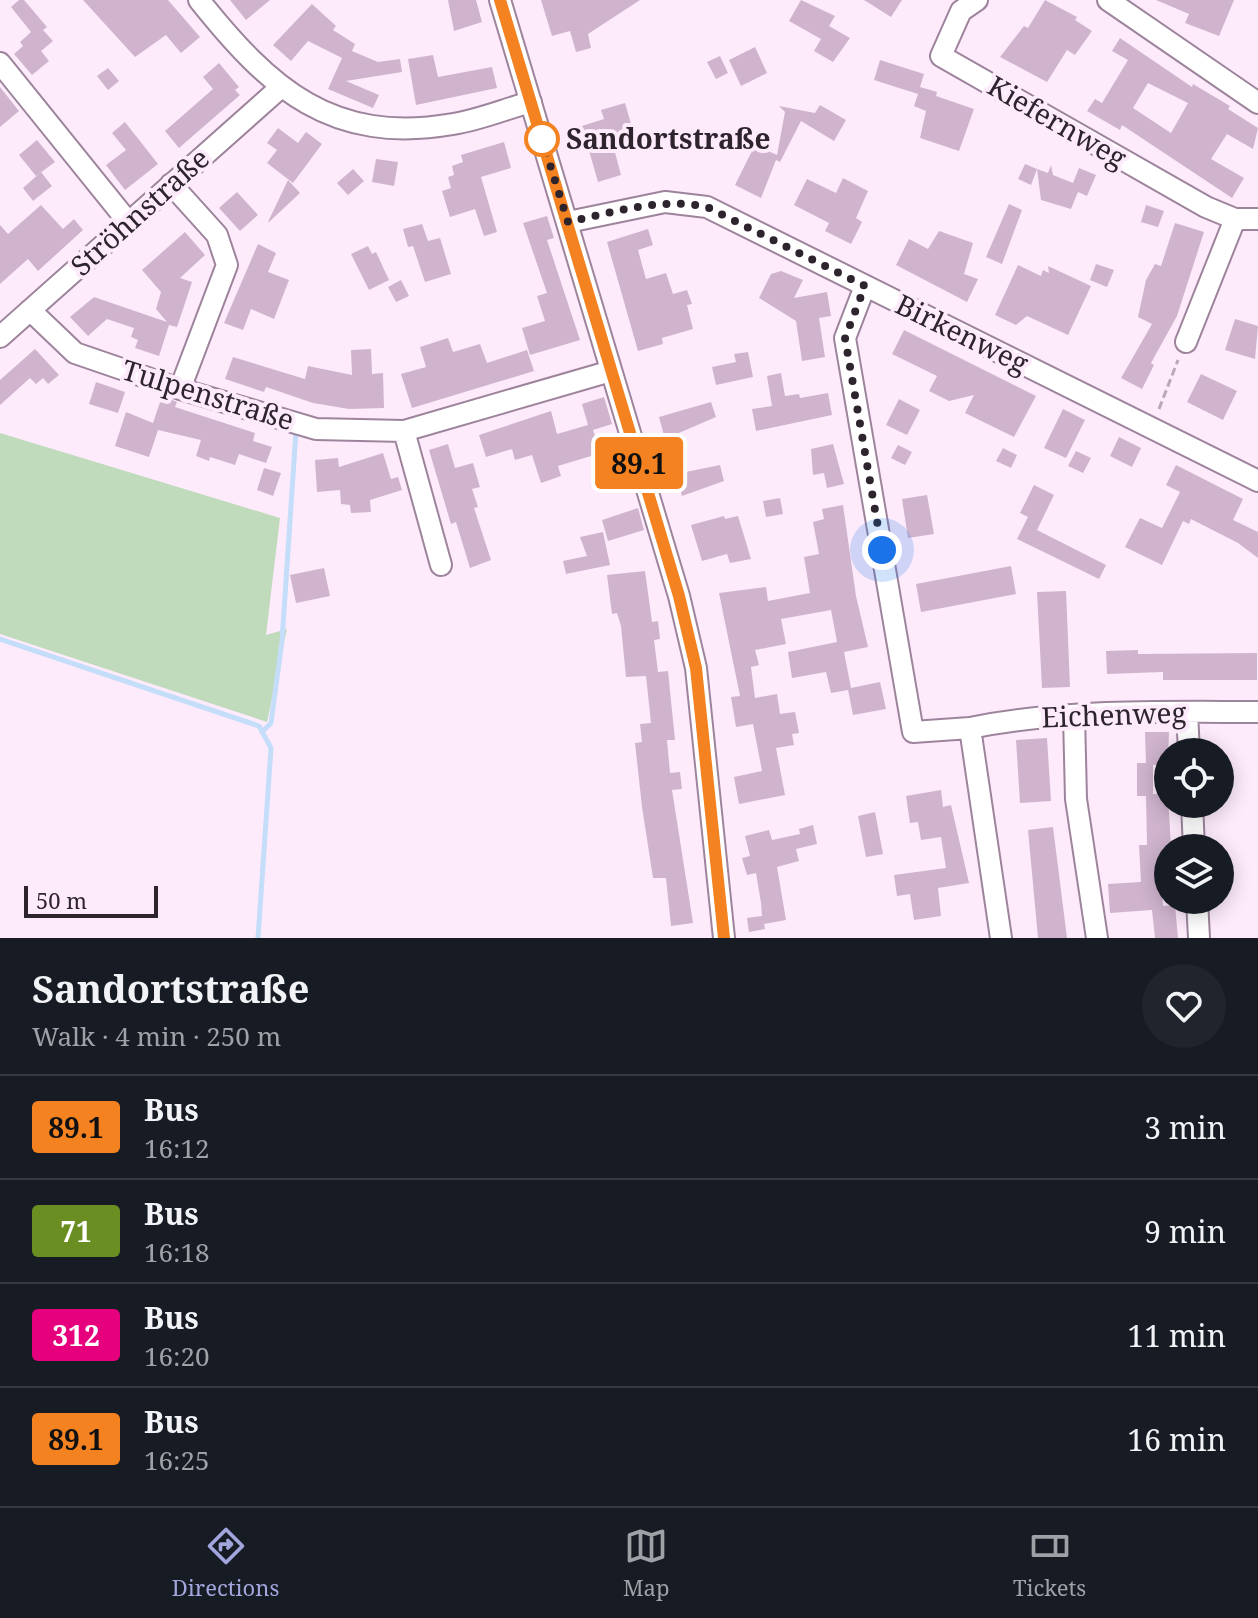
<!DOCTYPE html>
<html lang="en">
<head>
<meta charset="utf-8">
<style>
	body { margin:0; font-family:"Noto Serif",serif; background:#20242c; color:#f1f3f6; height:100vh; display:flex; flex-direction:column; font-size:30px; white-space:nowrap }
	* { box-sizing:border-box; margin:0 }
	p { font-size:26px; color:#9ea1a6 }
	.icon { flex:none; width:44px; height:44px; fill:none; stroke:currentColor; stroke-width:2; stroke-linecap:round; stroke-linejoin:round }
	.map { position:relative; height:938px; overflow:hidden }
	.sheet { display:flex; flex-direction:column; background:#171b24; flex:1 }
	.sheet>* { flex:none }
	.badge { padding:0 16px; border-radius:6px; font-size:28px; line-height:52px }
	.buttons { position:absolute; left:1154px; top:738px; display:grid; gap:16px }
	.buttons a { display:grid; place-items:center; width:80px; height:80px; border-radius:50%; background:#171b24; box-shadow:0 4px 20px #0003; font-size:40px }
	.scale { position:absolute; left:24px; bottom:20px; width:134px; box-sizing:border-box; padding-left:8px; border:4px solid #2e242e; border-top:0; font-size:22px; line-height:28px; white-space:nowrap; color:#2e242e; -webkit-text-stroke:6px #fdebfb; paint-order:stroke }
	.you { position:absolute; width:40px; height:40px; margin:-20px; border:6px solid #fff; border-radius:50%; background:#1a73e8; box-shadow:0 0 0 12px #1a73e833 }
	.map>.badge { position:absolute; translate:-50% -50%; box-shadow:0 0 0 4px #fff }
	.round { display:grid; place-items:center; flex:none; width:84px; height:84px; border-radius:42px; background:#20242c }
	.overview { display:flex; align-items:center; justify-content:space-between; height:136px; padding:0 32px }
	h1 { font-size:38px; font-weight:700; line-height:60px }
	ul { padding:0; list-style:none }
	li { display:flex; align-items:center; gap:24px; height:104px; padding:0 32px; border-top:2px solid #363941 }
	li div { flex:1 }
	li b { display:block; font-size:30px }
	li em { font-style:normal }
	li .badge { min-width:88px; font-weight:700; text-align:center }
	.menu { display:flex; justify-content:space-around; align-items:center; height:112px; border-top:2px solid #363941; background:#171b24; font-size:22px; color:#9ea1a6 }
	.menu a { display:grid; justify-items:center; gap:4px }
	.menu .current { color:#a2a6dc }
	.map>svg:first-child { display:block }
	.green { fill:#c0dabc }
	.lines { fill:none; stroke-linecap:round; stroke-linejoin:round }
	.stream { stroke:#c4ddf9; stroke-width:5 }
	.building { fill:#d0b4ce; fill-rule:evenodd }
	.minor-casing { stroke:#9d849c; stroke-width:24 }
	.path { stroke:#b9a9b7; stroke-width:3; stroke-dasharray:8 4; stroke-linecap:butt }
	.minor { stroke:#fff; stroke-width:20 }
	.line-casing { stroke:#fff; stroke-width:18 }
	.line { stroke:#f58220; stroke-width:12 }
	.walk { stroke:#2e242e; stroke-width:8; stroke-dasharray:0 14.4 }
	.stop-dot { fill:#fff; stroke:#f58220; stroke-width:4 }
	.labels { text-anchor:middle; stroke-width:8; stroke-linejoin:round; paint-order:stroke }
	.street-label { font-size:28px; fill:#2e242e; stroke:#fdebfb }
	.stop-label { font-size:28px; font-weight:bold; fill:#2e242e; stroke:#fdebfb; text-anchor:start }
</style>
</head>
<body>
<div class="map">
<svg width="1258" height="938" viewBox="0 0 1258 938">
	<rect width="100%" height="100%" fill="#fdebfb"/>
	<path class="green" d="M0,433l280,85 -14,117 21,-6 -20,93 -267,-88z"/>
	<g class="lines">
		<path class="stream" d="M0,639l259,87 12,22 -13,190
			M262,732l9,-9 11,-82 14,-210"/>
	</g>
	<path class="building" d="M19,0h5l23,27 -4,3 10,11 -12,10 8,10 -17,14 -18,-21 9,-8 -3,-4 11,-10 -20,-25z
		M83,0h85l32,37 -19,16 -15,-18 -31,22z
		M230,0h40l-24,20z
		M448,0h28l6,22 -28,9z
		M541,0h99l-52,34 3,14 -15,4 -6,-21 -18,5z
		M801,0l34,16 -6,10 21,12 -17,24 -19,-11 7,-12 -32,-18z
		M864,0h38l-11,17z
		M1045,0l32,17 -2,3 17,11 -17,24 -8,-5 -20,32 -47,-25 24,-31 4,2z
		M1156,0h78l-15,36 -34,-13 4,-9z
		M312,4l24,22 -3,4 22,14 -3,7 26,11 22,-3 2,13 -56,9 33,14 -6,13 -45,-19 14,-31 -34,-17 -17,20 -18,-16z
		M1120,38l72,49 1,-3 37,22 -2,3 30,19 -5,21 -26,-15 -16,25 33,19 -12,20 -110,-73 -2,5 -33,-19 8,-12 7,4 26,-43 -16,-9zM1148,83l40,20 -17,30 -38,-25z
		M755,47l12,26 -26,13 -12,-26z
		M433,55l5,22 54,-10 5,21 -81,17 -8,-46z
		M720,56l8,17 -12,6 -9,-17z
		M880,60l44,14 -4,13 17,5 -1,4 38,13 -15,42 -39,-13 6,-27 -12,-5 4,-12 -44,-14z
		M219,63l20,24 -4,3 5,5 -61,53 -14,-17 48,-42 -10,-12z
		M108,68l11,13 -11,9 -11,-14z
		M0,87l19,24 -19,16z
		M625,103l9,31 -22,7 9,34 -23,7 -16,-56 22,-7 -3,-9z
		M820,105l26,15 -12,21 -33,-20 -21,41 -4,-2 -15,38 -26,-13 20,-40 22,10 8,-43 -6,-6 36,7z
		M125,122l33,42 -33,26 -19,-25 20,-15 -14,-17z
		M278,128l20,15 8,-11 16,12 -29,39 -26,-20 10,-13 -10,-7z
		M37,140l18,22 -19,14 -17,-21z
		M504,142l7,26 -30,9 16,55 -13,4 -9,-27 -25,8 -8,-26 9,-3 -3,-11 6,-2 -2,-9 11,-4 -2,-7z
		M376,159l22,3 -4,24 -22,-4z
		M1025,164l12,5 -6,16 -13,-6z
		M1051,165l2,10 20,8 6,-15 17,7 -9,21 -9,-4 -7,17 -30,-9 -4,-31 11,4z
		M353,169l11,12 -16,14 -11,-12z
		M41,172l11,14 -19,15 -10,-13z
		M843,178l25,13 -12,27 6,4 -11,22 -26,-13 4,-8 -35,-18 13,-26 29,14z
		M288,180l12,13 -31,29h-1z
		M237,192l21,23 -18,16 -21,-23z
		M1009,204l13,6 -20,54 -16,-7z
		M41,205l22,24 11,-10 9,11 -45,41 -10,-12 -28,25v-59l8,9z
		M1146,205l18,6 -6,16 -17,-5z
		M547,216l7,22 -7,2 33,100 -50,15 -8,-27 23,-7 -8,-25 10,-3 -24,-70z
		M1175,223l29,9 -27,84 -26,47 3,2 -12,24 -21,-11 31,-54 -14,-7 8,-37 9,-16 6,2z
		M422,224l6,17 12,-3 11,36 -26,8 -12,-36 -5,1 -5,-18z
		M648,229l5,16 -15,5 8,29 20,-6 7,21 14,-4 5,14 -5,1 6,24 -31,9 1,6 -25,7 -31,-109z
		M939,231l34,12 -9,31 14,5 -11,23 -71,-37 13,-26 19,10z
		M185,232l20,23 -25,23 12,4 -15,45 -8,-2 -10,31 -24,-8 3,-8 -7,-3 3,-9 -27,-9 -19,17 -18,-19 24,-20 73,25 -11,-13 5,-17 -19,-22z
		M258,244l18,9 -8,19 21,8 -15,39 -23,-10 -8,21 -19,-7z
		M368,246l4,8 4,-2 13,28 -20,10 -18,-36z
		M1096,264l18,6 -7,17 -17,-7z
		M1018,265l23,11 2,-6 6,3 -1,-7 43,20 -23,49 -41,-19 -11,9 -21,-10z
		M781,271l22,9 -9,18 33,-6 4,24 -12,2 6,39 -23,4 -6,-40 -37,-23 12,-24z
		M401,280l8,16 -13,6 -8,-15z
		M1235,319l23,7 -3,33 -30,-9z
		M904,330l132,66 -22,41 -49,-24 9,-18 -25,6 -20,-10 8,-15 -45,-22z
		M448,338l5,14 27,-8 7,19 40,-13 7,21 -122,37 -11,-34 25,-7 -6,-20z
		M35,349l24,26 -11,9 -5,-6 -7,6 -6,-6 -30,27v-25z
		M371,349l1,25 11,-1 1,35 -35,1 -36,-6 -47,-16 -2,5 -39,-13 8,-22 72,22 3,-13 44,9 -1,-25z
		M748,352l5,25 -37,8 -4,-18 24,-5 -2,-8z
		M781,373l4,23 14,-2 1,4 28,-5 4,22 -76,16 -4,-22 20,-3 -5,-30z
		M1201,374l36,17 -14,29 -36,-18z
		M96,382l29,10 -7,21 -29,-9z
		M162,396l15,6 -2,5 80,26 -2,8 19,6 -6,16 -27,-9 -4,11 -25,-8 -1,4 -13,-5 5,-16 -43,-10 -9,27 -34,-11 11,-34 27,11z
		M604,397l8,27 -19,6 8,23 -43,13 3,10 -20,7 -9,-28 -17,5 -3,-11 -26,8 -7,-22 72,-24 6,23 31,-9 -6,-21z
		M899,399l21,11 -13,25 -21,-10z
		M711,402l5,15 -51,22 -6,-22z
		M1063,409l22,11 -19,38 -22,-10z
		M1119,437l22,11 -9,19 -22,-11z
		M448,444l7,24 18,-5 7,24 -8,2 6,18 -4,1 17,52 -21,8 -14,-46 -5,2 -22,-74z
		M833,444l11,40 -17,4 -3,-15 -11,2 -2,-26z
		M898,445l14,7 -7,13 -14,-7z
		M1003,448l14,7 -6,13 -15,-7z
		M619,450l7,22 -25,7 -7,-21z
		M1076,451l15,7 -8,15 -15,-7z
		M383,453l8,26 7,-2 4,13 -32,10 1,12 -20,1 -1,-8 -9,-1 -1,-14 -23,2 -2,-32 23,-2 1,9z
		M720,465l4,16 -42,15 -6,-22z
		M1176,465l67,34 -10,21 25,12v26l-20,-15 -47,-24 -2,5 -6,-3 -21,44 -37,-18 15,-29 22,10 18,-36 -14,-7z
		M264,468l17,5 -8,23 -16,-6z
		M1034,485l20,10 -17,35 69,35 -7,14 -82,-40 11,-22 -8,-4z
		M927,495l7,39 -26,4 -6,-39z
		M780,498l3,16 -17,3 -3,-16z
		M843,505l13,91 12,51 -24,5 7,36 29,-6 6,27 -33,6 -5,-25 -17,3 -5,-21 -34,6 -4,-26 49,-10 -6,-32 -50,9 5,25 -31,6 4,15 -8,2 4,31 22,-4 3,20 15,-2 4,21 -7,1 2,11 -18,3 9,47 -46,9 -5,-27 28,-6 -9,-47 -17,3 -5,-30 9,-1 -21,-103 47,-6 2,14 42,-8 -6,-36 15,-3 -6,-32 11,-3 -2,-10z
		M638,508l6,22 -36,11 -6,-21z
		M724,516l1,3 13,-3 13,43 -21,4 -3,-9 -25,7 -11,-36z
		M603,532l7,33 -44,9 -3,-13 24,-5 -7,-19z
		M1011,566l5,28 -95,18 -5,-28z
		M324,568l6,28 -34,7 -6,-28z
		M645,571l7,51 6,-1 2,18 -6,1 4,32 10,-1 7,69h-8l3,33 10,-1 2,17 -10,1 21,133 -22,3 -5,-48h-13l-11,-71 -7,-64 7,-1 -2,-18 11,-1 -5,-47 -20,1 -5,-51 -4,-13 -5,1 -5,-39z
		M1066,591l4,96 -28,1 -5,-96z
		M1138,650v4l119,-1v27h-94v-8l-56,2 -1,-23z
		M1145,732h24l-1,32 -15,1v29h15l3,54h-3v28l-7,1 1,14 1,15 12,-1 3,33h-23l-3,-28 -42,3 -2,-29 33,-2 -2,-37h8l-1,-49h-9v-33h9z
		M1047,738l4,63 -31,2 -4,-63z
		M941,790l2,17 8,-2 18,78 -31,5 3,28 -27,4 -4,-26 -13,2 -3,-21 52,-7 -5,-31 -20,3 -3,-18 -8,1 -4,-27z
		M875,812l8,42 -17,3 -8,-41z
		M813,825l4,19 -21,5 3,12 -22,6 9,53 -22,4 1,5 -16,3 -2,-14 15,-2 -1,-13 -5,-30 -9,2 -5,-17 8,-2 -5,-20 24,-6 3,10 28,-6 -1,-5z
		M1053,827l14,111h-29l-10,-108z"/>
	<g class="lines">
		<g class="minor-casing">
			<path id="minor" d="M199,0c71,89 133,145 254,124 26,-4 52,-15 78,-22
				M500,0l179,596 17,72 28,270
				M977,0l-16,11 -20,45 265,151 29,12h23
				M1108,0l150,103
				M0,63l129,160
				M171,184l46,51 10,30 -47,124
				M568,222l97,-20 42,5 551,274
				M865,286l-20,52 68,394 57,-4 31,210
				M30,310l45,43 105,36 136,40 88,2 207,-60
				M0,337l280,-249
				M1186,342l49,-123
				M404,431l37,134
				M1187,712l2,40
				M1074,715l2,84 21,139
				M970,728c94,-19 193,-16 288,-16
				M1192,804l2,44
				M1197,900l2,38"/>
		</g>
		<path class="path" d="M1159,409l19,-49"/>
		<use href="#minor" class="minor"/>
	</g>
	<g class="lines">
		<g class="line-casing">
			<path id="line" d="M500,0l179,596 17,72 28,270"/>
		</g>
		<use href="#line" class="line"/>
		<path class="walk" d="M542,139l26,83c46,-10 93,-25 139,-15l158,79 -20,52 37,212"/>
	</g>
	<circle class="stop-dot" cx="542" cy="139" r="16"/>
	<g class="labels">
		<g class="street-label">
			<text transform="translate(1057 122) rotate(30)" y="10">Kiefernweg</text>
			<text transform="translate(140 212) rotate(-42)" y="10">Ströhnstraße</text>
			<text transform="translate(962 334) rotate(26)" y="10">Birkenweg</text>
			<text transform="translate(208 395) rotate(17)" y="10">Tulpenstraße</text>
			<text transform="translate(1114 715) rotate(-2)" y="10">Eichenweg</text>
		</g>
		<g class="stop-label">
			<text x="566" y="149">Sandortstraße</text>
		</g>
	</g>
</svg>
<div class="buttons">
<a><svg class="icon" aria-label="locate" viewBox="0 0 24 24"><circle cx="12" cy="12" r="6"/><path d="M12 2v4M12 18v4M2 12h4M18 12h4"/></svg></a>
<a><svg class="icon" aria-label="layers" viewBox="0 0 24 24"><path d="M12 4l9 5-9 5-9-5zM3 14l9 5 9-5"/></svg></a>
</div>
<div class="scale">50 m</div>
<div class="you" style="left:882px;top:550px"></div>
<b class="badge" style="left:639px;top:463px;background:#f58220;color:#111">89.1</b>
</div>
<section class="sheet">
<div class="overview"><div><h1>Sandortstraße</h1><p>Walk · 4 min · 250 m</p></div><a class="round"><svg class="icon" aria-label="heart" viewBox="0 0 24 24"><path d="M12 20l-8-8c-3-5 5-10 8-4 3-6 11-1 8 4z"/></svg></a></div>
<ul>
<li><span class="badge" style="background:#f58220;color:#111">89.1</span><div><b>Bus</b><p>16:12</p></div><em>3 min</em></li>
<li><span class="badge" style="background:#6b8e23;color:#fff">71</span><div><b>Bus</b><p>16:18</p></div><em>9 min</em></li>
<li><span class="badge" style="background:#e6007e;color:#fff">312</span><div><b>Bus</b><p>16:20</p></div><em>11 min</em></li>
<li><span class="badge" style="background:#f58220;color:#111">89.1</span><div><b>Bus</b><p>16:25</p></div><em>16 min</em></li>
</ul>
</section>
<nav class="menu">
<a class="current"><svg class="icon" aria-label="directions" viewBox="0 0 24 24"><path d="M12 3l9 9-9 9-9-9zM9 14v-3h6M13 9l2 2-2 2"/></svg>Directions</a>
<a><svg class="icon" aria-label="map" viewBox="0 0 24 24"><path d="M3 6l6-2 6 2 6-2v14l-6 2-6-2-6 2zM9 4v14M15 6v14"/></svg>Map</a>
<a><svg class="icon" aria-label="tickets" viewBox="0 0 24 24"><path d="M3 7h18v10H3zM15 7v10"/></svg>Tickets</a>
</nav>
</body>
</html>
